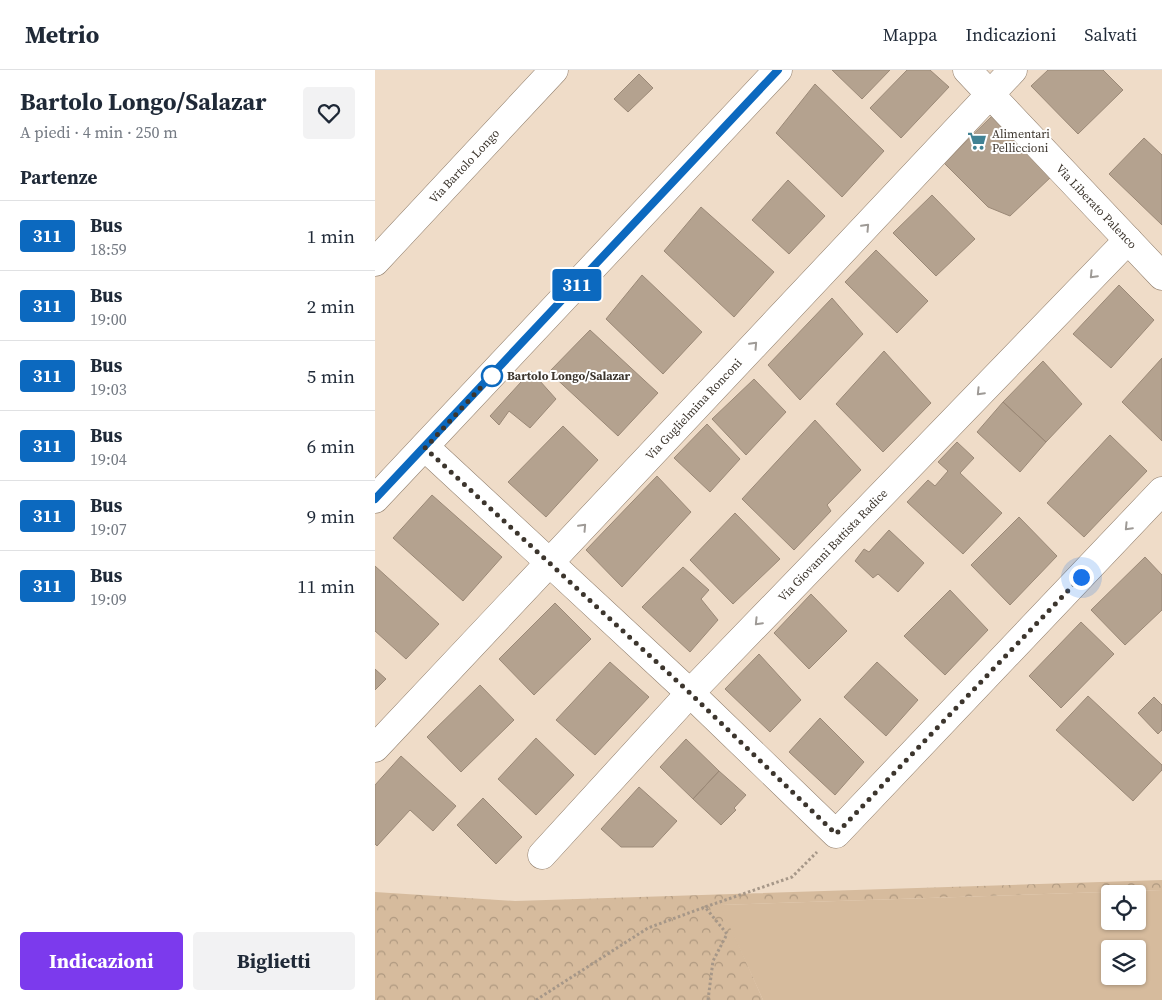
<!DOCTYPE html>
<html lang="it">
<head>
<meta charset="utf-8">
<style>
	body { margin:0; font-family:"Source Serif 4",serif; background:#f2f2f3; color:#1f2937; height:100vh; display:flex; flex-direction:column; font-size:19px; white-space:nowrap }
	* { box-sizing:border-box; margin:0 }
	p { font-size:16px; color:#747a83 }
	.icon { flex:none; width:28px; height:28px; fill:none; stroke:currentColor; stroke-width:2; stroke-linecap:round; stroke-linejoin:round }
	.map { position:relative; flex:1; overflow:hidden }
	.side { display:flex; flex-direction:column; background:#fff; width:375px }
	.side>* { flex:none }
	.badge { padding:0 10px; border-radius:4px; font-size:18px; line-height:32px }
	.controls { position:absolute; left:726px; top:815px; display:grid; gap:10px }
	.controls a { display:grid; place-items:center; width:45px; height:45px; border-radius:5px; background:#fff; box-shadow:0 1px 4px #0004; font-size:25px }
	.you { position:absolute; width:25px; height:25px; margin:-12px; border:4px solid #fff; border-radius:50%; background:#1a73e8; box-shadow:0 0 0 8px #1a73e833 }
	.map>.badge { position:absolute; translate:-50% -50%; box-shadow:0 0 0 2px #fff }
	h2 { padding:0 20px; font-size:19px; line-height:45px }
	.round { display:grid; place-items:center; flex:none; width:52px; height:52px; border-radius:5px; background:#f2f2f3 }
	.head { display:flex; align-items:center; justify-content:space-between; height:85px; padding:0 20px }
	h1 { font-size:24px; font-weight:700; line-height:38px }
	.action { display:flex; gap:10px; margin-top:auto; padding:10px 20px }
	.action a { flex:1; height:58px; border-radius:5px; background:#7c3aed; color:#fff; font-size:20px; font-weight:700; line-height:58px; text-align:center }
	.action a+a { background:#f2f2f3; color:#1f2937 }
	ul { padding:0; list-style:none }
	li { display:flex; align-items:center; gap:15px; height:70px; padding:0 20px; border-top:1px solid #e0e1e3 }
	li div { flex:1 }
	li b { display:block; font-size:19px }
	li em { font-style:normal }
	li .badge { min-width:55px; font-weight:700; text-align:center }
	header { display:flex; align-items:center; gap:30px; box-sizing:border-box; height:70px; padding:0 25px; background:#fff; border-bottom:1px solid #e0e1e3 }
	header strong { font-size:24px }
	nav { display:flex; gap:28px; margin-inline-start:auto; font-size:18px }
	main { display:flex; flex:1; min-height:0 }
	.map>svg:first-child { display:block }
	.park { fill:url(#park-crowns) }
	.garden { fill:#d6bb9d; fill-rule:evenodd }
	.building { fill:#b4a28f; stroke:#9b8977 }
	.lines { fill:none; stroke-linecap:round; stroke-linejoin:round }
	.street-casing { stroke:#907e6c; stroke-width:29 }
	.path { stroke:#a69788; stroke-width:3; stroke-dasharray:2.5 2.5; stroke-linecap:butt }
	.street { stroke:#fff; stroke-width:28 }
	.oneway { stroke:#9e9a96 }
	.line-casing { stroke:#fff; stroke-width:11 }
	.line { stroke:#0c69bf; stroke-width:8 }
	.walk { stroke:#3c352d; stroke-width:5; stroke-dasharray:0 9 }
	.stop-dot { fill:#fff; stroke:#0c69bf; stroke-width:2.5 }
	.labels { text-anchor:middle; stroke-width:4; stroke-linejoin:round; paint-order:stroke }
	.poi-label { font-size:12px; fill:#3c352d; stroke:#fff; text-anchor:start }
	.street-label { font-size:12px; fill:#3c352d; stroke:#fff }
	.stop-label { font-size:12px; font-weight:bold; fill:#3c352d; stroke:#fff; text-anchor:start }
</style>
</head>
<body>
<header>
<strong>Metrio</strong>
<nav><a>Mappa</a><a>Indicazioni</a><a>Salvati</a></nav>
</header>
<main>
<section class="side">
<div class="head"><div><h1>Bartolo Longo/Salazar</h1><p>A piedi · 4 min · 250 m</p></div><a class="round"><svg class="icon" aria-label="heart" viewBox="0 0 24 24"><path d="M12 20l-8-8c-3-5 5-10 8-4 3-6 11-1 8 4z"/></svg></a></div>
<h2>Partenze</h2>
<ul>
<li><span class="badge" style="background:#0c69bf;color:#fff">311</span><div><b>Bus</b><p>18:59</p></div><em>1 min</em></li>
<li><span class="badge" style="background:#0c69bf;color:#fff">311</span><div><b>Bus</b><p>19:00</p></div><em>2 min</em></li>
<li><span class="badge" style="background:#0c69bf;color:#fff">311</span><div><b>Bus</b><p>19:03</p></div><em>5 min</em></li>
<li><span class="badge" style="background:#0c69bf;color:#fff">311</span><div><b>Bus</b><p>19:04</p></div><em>6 min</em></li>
<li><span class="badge" style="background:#0c69bf;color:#fff">311</span><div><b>Bus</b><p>19:07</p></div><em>9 min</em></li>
<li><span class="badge" style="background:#0c69bf;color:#fff">311</span><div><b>Bus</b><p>19:09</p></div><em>11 min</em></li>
</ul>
<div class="action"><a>Indicazioni</a><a>Biglietti</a></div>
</section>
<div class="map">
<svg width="787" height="930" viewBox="0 0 787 930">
	<defs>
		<pattern id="park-crowns" width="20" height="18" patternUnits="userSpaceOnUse" patternTransform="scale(1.25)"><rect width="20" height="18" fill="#d6bb9d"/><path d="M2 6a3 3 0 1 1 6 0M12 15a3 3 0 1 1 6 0" fill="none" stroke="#af9980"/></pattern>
	</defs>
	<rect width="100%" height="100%" fill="#efdcc8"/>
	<path class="park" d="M787,810v10l-441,15 42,95h-388v-108l140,9z"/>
	<path class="garden" d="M787,820v110h-399l-43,-95zM735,824h27v27h-27zM735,879h27v27h-27z"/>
	<path class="building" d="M457,0h58l-28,29z
		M532,0h23l19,17 -48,51 -31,-30z
		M673,0h55l20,20 -45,44 -47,-48z
		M264,4l14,14 -25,24 -14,-13z
		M440,14l69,67 -42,46 -66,-64z
		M618,45l59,61 -42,40 -22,-9 -44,-44z
		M769,68l18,17v70l-53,-51z
		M413,110l37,36 -36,38 -37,-34z
		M557,125l43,44 -39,37 -43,-43z
		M326,137l73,65 -40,45 -70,-66z
		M501,180l52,51 -31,32 -52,-51z
		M267,205l60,57 -39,42 -57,-55z
		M744,215l35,35 -43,48 -38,-34z
		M457,228l31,36 -63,66 -32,-35z
		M215,260l68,63 -40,43 -69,-64z
		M509,281l47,52 -48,49 -47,-48z
		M787,288v83l-40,-39z
		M668,291l39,43 -36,38 -43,-40z
		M156,301l25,28 -26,29 -21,-17 -10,14 -9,-9z
		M379,309l32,33 -40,43 -34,-36z
		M628,332l43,40 -26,30 -43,-40z
		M440,350l46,50 -34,35 4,6 -37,39 -52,-51z
		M332,354l33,35 -30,33 -36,-34z
		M188,356l35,34 -52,57 -38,-35z
		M735,365l37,36 -63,66 -37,-34z
		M582,372l17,16 -14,15 42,40 -39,41 -56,-52 21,-22 7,6 13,-15 -10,-9z
		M282,406l34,36 -69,75 -36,-37z
		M57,425l70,62 -39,44 -70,-63z
		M360,443l45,46 -47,45 -43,-44z
		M644,447l38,39 -47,49 -39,-40z
		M514,460l35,33 -26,29 -20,-18 -5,4 -18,-17 9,-12 5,3z
		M770,487l17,18v35l-37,35 -34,-35z
		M0,496l64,58 -33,35 -31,-28z
		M308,497l26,23 -8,9 17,21 -28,32 -48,-45z
		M575,520l38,40 -43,45 -41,-39z
		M436,524l36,37 -38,38 -35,-36z
		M180,533l36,36 -57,56 -35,-36z
		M706,552l33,32 -53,54 -32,-32z
		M384,584l42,46 -31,32 -45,-43z
		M235,592l39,35 -54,58 -39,-35z
		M502,592l41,38 -32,36 -42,-39z
		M0,599l11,10 -11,11z
		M105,615l34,35 -53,52 -34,-35z
		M713,626l74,69v5l-29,31 -77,-71z
		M779,627l8,8v25l-4,4 -20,-21z
		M445,648l44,44 -29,33 -46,-43z
		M161,668l38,37 -38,40 -38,-36z
		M311,669l33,32 -26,28 -33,-32z
		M26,686l55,50 -23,25 -23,-21 -33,36 -2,-2v-59z
		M344,701l27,24 -12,13 2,2 -15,15 -28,-26z
		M264,717l38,34 -24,26h-32l-20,-18z
		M108,728l39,39 -26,27 -39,-39z"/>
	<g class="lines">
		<g class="street-casing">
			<g id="street">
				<path id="s1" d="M592,0l195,206"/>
				<path id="s2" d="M0,192l179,-192"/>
				<path d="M50,377l265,246 146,141 326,-343"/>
				<path d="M0,429l403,-429"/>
				<path id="s3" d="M0,678l638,-678"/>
				<path id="s4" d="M167,785l148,-162 438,-453"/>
			</g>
		</g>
		<path class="path" d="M161,930l112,-72 57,-21
			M333,930l5,-39 14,-27 -22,-27 87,-30 25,-25"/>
		<use href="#street" class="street"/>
	</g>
	<defs><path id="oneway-chevron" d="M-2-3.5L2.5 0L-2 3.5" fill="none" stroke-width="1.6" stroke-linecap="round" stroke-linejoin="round" transform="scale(1.25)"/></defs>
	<g class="oneway">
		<use href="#oneway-chevron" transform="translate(491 157) rotate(-47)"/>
		<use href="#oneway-chevron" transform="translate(718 205) rotate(134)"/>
		<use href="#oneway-chevron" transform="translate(379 275) rotate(-47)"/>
		<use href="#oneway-chevron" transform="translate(605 322) rotate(134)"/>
		<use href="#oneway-chevron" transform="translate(208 457) rotate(-47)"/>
		<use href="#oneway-chevron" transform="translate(753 457) rotate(134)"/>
		<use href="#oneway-chevron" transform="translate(383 552) rotate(134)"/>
	</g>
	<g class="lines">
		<g class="line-casing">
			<path id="line" d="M0,429l403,-429"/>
		</g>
		<use href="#line" class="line"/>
		<path class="walk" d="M117,306l3,-4 -70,76 265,245 146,141 245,-257"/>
	</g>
	<defs>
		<g id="supermarket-bare" transform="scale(1.5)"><path d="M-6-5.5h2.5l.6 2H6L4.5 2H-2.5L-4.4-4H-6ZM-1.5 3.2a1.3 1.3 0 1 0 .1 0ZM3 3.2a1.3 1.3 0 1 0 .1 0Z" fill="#418294" stroke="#fff" stroke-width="2.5" paint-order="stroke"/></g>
	</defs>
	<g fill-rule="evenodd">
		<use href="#supermarket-bare" x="602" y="71"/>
	</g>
	<circle class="stop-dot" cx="117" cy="306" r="10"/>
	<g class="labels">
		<g class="poi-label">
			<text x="617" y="68">Alimentari<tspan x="617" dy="14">Pelliccioni</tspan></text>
		</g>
		<g class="street-label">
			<text dy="4" stroke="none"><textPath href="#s2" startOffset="131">Via Bartolo Longo</textPath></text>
			<text dy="4" stroke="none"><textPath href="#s1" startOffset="188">Via Liberato Palenco</textPath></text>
			<text dy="4" stroke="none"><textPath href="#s3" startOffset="465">Via Guglielmina Ronconi</textPath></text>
			<text dy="4" stroke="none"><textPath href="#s4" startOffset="425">Via Giovanni Battista Radice</textPath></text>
		</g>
		<g class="stop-label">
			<text x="132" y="310">Bartolo Longo/Salazar</text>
		</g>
	</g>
</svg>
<div class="controls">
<a><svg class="icon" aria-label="locate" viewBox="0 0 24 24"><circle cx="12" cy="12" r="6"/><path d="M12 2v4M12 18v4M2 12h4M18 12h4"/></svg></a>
<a><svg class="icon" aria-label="layers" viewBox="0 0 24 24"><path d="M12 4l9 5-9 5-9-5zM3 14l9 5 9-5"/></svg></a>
</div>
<div class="you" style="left:706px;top:507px"></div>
<b class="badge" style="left:202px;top:215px;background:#0c69bf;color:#fff">311</b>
</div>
</main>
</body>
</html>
